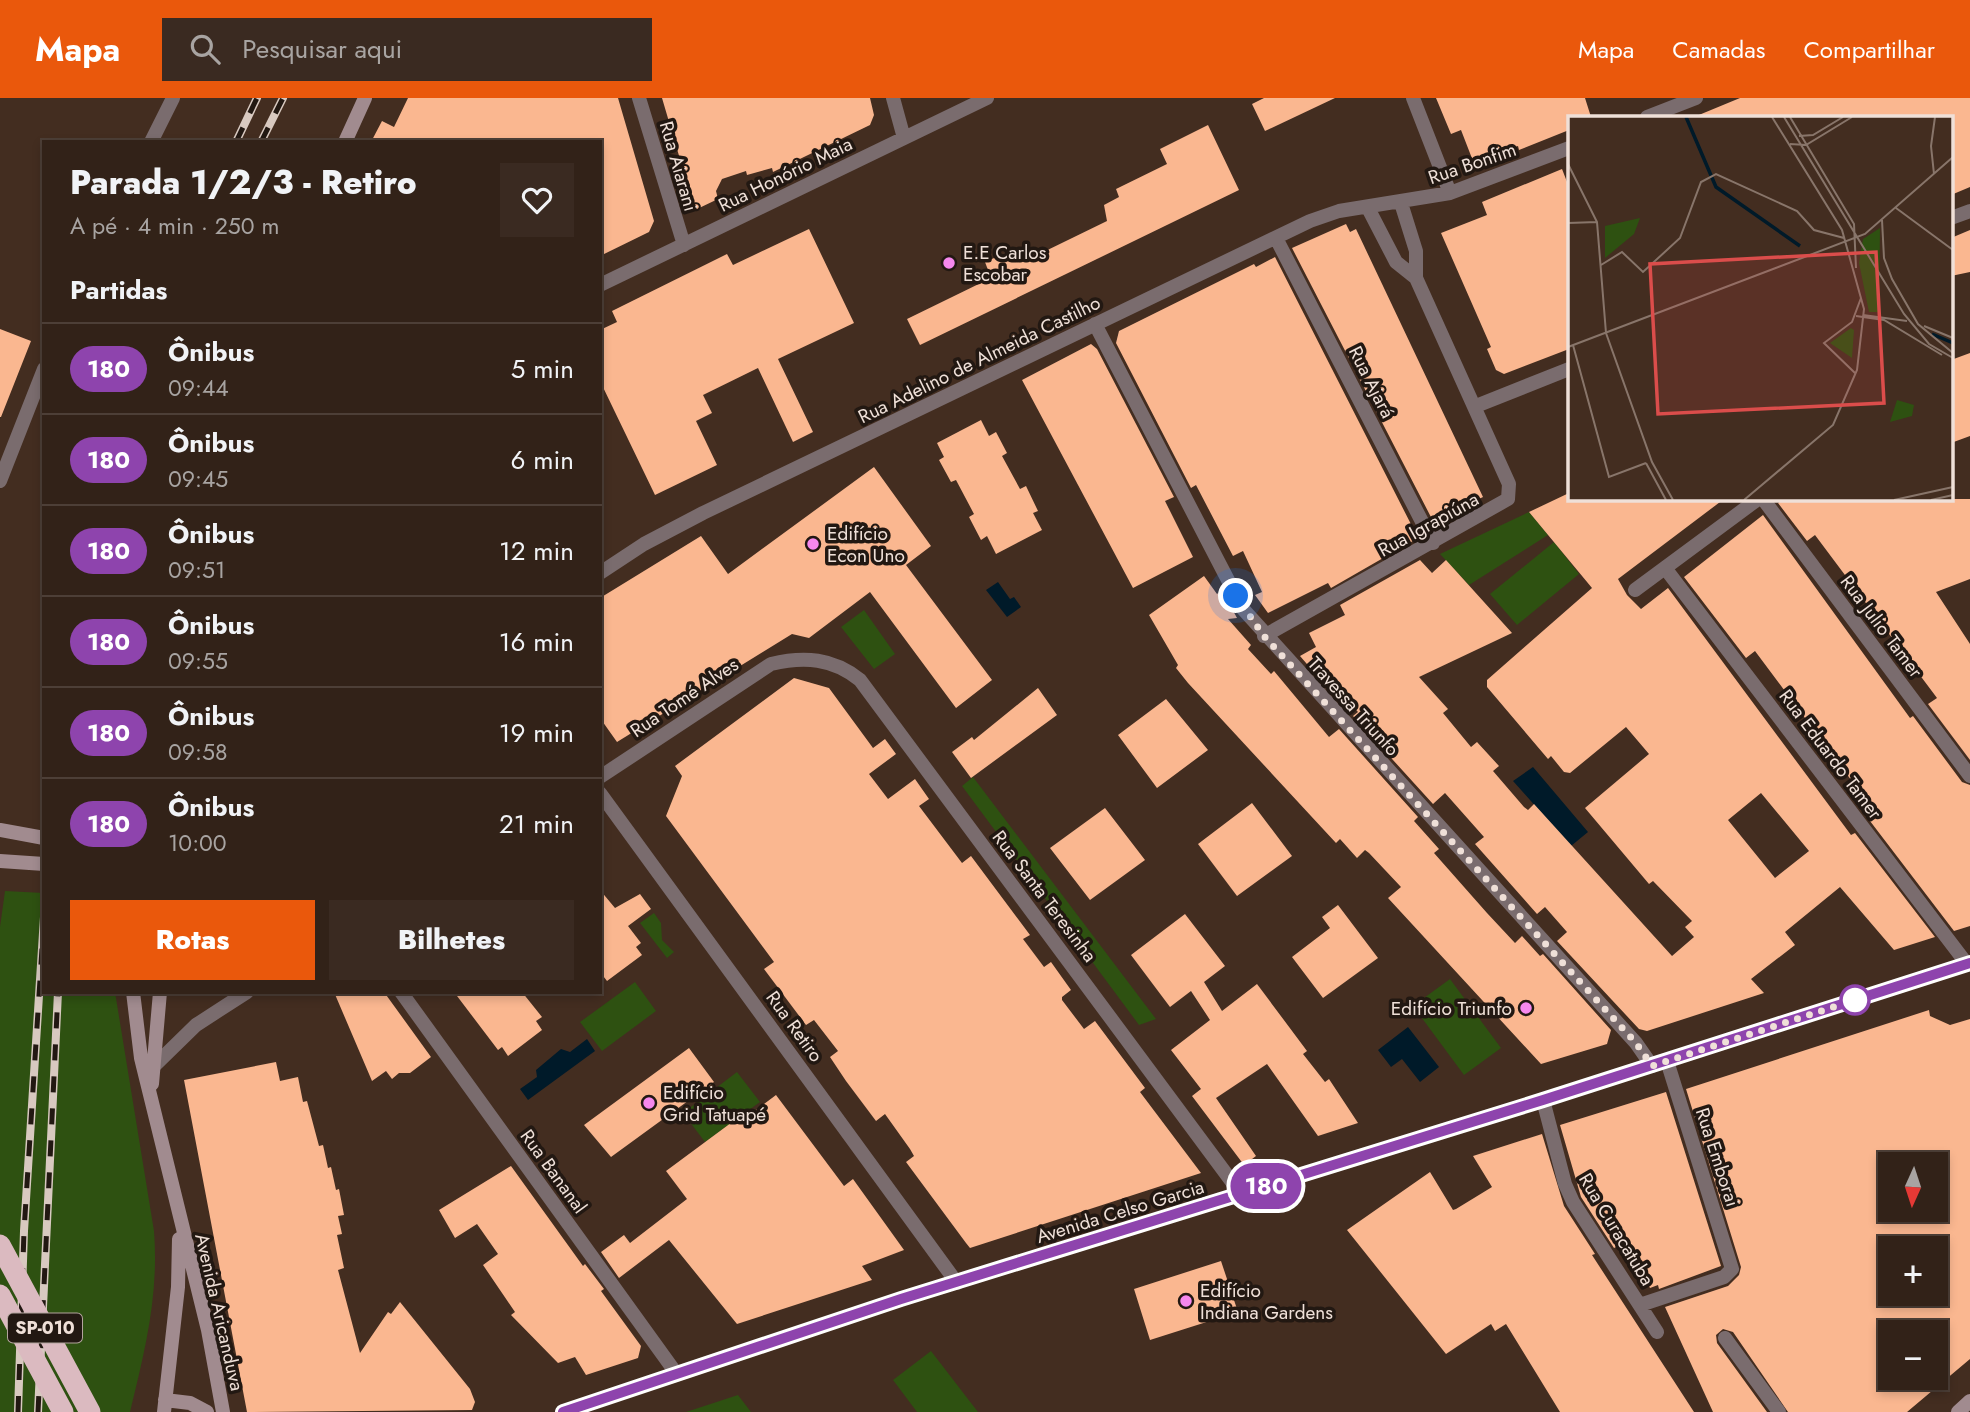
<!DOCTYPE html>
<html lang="pt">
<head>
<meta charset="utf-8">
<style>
	body { margin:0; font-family:Jost,sans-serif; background:#3a2a21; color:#f1f3f6; height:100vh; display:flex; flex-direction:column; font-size:26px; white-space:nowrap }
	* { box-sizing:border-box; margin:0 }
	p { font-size:23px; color:#a8a4a2 }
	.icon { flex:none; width:38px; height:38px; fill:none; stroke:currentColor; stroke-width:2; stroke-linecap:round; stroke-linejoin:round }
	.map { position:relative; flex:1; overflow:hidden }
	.side { position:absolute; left:42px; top:42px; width:560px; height:854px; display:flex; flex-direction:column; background:#322218; border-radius:0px; box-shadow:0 4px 10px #0003,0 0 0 2px #4d3f37 }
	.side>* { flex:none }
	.badge { padding:0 14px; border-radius:23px; font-size:24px; line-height:46px }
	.needle { width:46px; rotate:183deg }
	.fabs { position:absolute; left:1878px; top:1054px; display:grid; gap:14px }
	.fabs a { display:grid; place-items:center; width:70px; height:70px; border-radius:0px; background:#322218; box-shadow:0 4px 10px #0003,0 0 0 2px #4d3f37; font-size:35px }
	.you { position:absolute; width:35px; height:35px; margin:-18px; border:5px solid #fff; border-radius:50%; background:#1a73e8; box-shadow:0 0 0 10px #1a73e833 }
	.map>.badge { position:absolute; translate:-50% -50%; box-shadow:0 0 0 4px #fff }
	h2 { padding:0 28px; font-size:26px; line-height:63px }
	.round { display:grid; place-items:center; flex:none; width:74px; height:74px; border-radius:0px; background:#3a2a21 }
	.overview { display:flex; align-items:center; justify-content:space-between; height:119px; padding:0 28px }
	h1 { font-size:33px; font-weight:800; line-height:52px }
	.action { display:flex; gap:14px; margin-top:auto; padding:14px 28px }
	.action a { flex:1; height:80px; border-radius:0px; background:#ea580c; color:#fff; font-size:28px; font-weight:800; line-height:80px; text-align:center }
	.action a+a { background:#3a2a21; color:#f1f3f6 }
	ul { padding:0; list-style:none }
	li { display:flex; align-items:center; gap:21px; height:91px; padding:0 28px; border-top:2px solid #4d3f37 }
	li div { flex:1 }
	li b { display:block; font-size:26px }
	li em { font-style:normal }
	li .badge { min-width:77px; font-weight:700; text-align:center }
	header { display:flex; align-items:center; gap:42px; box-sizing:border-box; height:98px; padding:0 35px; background:#ea580c; color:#fff }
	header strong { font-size:33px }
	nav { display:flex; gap:38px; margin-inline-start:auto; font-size:24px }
	.search { width:490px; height:63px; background:#3a2a21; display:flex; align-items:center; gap:18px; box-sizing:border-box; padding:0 24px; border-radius:0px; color:#a8a4a2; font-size:26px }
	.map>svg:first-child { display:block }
	.green { fill:#2e5111 }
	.water { fill:#001a29 }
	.building { fill:#fab790; fill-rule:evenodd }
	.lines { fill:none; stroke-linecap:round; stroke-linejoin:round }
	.street { stroke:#7a6c6e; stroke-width:14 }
	.secondary { stroke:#a18b8f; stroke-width:14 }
	.rail-casing { stroke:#d8c9c0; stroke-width:8 }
	.rail { stroke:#221812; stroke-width:5; stroke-dasharray:16; stroke-linecap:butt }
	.highway-bridge { stroke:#dbbac0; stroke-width:21 }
	.line-casing { stroke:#fff; stroke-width:16 }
	.line { stroke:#8e44ad; stroke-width:10 }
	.walk { stroke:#efe0d8; stroke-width:7; stroke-dasharray:0 12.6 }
	.poi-dot { fill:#f688ed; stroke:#221812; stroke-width:2.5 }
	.stop-dot { fill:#fff; stroke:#8e44ad; stroke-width:3.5 }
	.labels { text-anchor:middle; stroke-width:7; stroke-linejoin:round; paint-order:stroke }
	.shield { fill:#221812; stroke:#b2a49d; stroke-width:2 }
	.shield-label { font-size:18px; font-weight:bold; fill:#efe0d8 }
	.street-label { font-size:19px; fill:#efe0d8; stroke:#221812 }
	.poi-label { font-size:19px; fill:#efe0d8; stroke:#221812; text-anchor:start }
	.inset-river { fill:none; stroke:#001a29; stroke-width:3.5 }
	.inset-road { fill:none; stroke:#88756a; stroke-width:2 }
	.view { fill:#db4d4b; fill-opacity:0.15; stroke:#db4d4b; stroke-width:3.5 }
	.inset-edge { fill:none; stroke:#efe0d8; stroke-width:3.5 }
</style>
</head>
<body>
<header>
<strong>Mapa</strong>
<div class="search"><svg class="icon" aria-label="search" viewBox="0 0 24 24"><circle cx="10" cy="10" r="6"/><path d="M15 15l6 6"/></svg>Pesquisar aqui</div>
<nav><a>Mapa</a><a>Camadas</a><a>Compartilhar</a></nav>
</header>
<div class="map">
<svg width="1970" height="1314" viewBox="0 0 1970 1314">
	<rect width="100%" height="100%" fill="#432d20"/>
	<path class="green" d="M1529,414l19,23 -79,50 -29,-31z
		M1554,444l25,32 -62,51 -27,-31z
		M864,512l31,44 -21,15 -33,-42z
		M973,679l183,242 -17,6 -177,-239z
		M5,793l39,2v99h71l39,239c5,65 -9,119 -24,181h-130v-485z
		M654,815l7,10 1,17 12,12 -7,6 -27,-35z
		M1450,881l51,69 -37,27 -51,-69z
		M635,884l21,29 -54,40 -22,-29z
		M737,974l23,30 -55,40 -22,-29z
		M931,1253l47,61h-61l-24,-32z
		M738,1297l13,17h-65z"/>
	<path class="water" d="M998,484l12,17 4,-2 7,10 -14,10 -21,-27z
		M1533,669l55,65 -17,14 -58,-65z
		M1408,929l31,40 -19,15 -18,-23 -11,8 -13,-17z
		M587,941l8,12 -67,49 -8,-11 17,-12 -1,-7 25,-21 9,3z"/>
	<path class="building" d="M408,0h210l36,123 -5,11 -49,24v-114h-229l11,-21 12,6z
		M662,0h208l4,17 -4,10 -97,47 -1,-4 -25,7 -1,-4 -24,8 -6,12 2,8 -23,11z
		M1264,0h71l-70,33 -13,-27z
		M1436,0h149l6,19h-22v13l-50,20 -1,-4 -45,15 -12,-31 -10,4z
		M1740,0h230v89l-19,8v-78h-257z
		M1208,27l31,65 -319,155 -13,-26 84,-41 -6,-16 32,-14 10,12 80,-39 -3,-16 15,-8 -3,-8 51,-25 -7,-15z
		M1562,71l7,18v162l-65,25 -8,-4 -9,-21 4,-2 -50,-114 46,-18 -5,-13z
		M1346,126l4,8 6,-3 127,268 -50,24 -141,-273z
		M809,131l45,94 -76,36 35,73 -20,10 -35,-74 -55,27 9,18 -16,8 21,44 -62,30 -55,-114v-51l17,-8 -5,-11 115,-57 6,11z
		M1970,132v42l-19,4v-38z
		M1275,159l143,281 -87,50 -3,-5 -60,30 -13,-18 7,-3 -19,-41 -10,5 -37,-71 -5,3 -75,-145 3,-12 135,-67 2,3z
		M0,231l31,12 -30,76h-1z
		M1091,246l6,5 77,148 -9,4 28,56 -60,31 -111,-208z
		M1970,255v83l-19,7v-83z
		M981,322l8,16 7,-4 11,21 -5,3 18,33 6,-3 12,25 -5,2 9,17 -46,24 -9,-18 -6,4 -12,-23 5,-3 -18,-34 -5,2 -12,-22 5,-3 -7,-14z
		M874,369l57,79 -25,19 86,115 -36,28 -86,-116 -61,46 -17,-4 -175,108 -17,-24v-120l101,-62 27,38z
		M1569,395v6h155l-106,80 9,16 14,14 27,-21 183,247 4,-2 80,104 -41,13 -54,-63 -55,45 10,13 -44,34 13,14 -117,38 -8,-2 -82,-88 10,-9 -22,-25 -8,7 -62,-70 9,-7 -39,-44 -12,11 -80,-88 5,-4 -34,-38 -5,4 -19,-22 16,-9 -7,-14 36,-18 -5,-10 80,-45 12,13 14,-13 66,73 -93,44 29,32 -5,4 28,34 6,-5 22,24 -6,5 31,36 4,3 6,-6 138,152 22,-19 -9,-10 7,-6 -39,-40 -4,3 -64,-76 64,-54 -23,-27 -56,46 -6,-1 -13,-16 -3,3 -61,-72v-7l105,-92 -63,-76zM1761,695l48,58 -34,27 -47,-58z
		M1784,401h186v80l-34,13 34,52v116l-42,-56 9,-6 -122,-163 -8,6 -29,-38z
		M1763,417l147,203 3,-2 49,66 8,3v141l-16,5 -84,-110 8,-5 -123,-165 -9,7 -62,-81z
		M1204,478l13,18 5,-4 15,28 -9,1 23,26 -3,4 23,25 3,-3 55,66 10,-8 79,88 -4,4 25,28 -5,4 53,60 28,30 7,-7 18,20 3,-2 68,76 -4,14 -66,20 -153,-166 13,-11 -32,-34 -4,-3 -8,8 -17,-19 -4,4 -148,-160 -12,-15 2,-3 -29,-50z
		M794,580l35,10 44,60 12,-9 11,15 -27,20 19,25 27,-20 14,20 -10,7 43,57 9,-7 59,79 -7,4 21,28 7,-5 20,28 -9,7v3l22,29 11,-8 50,67 -5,4 61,81 -231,75 -4,-5 -60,-81 8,-6 -4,-7 -25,-35 -9,7 -30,-40 -16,-24 8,-6 -24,-31 -8,5 -42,-56 10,-7 -108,-146 16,-40 -7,-10z
		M1038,590l19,27 -86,63 -19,-26 20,-15 2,3z
		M1166,601l42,51 -51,38 -39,-53z
		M1252,705l40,53 -55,40 -39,-52z
		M1105,710l40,52 -55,40 -40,-52z
		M600,792l15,18 25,-14 11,15 -23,17 13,17 -5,4 6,8 -35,26 -7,-9z
		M1338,807l40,53 -55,40 -31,-41 38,-29 -8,-11z
		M1185,816l40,52 -21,16 18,29 35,-27 50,67 -4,3 22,28 4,-3 29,44 -40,13 -51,-72 -51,34 40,58 -12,9 -52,-69 9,-7 -30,-39 39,-30 -19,-29 -21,16 -39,-52z
		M334,894h50l47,65 -21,16h-11l-7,6 -6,-8 -14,10z
		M454,894h68l20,25 -6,4 6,9 -34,26 -6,-9 -4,3z
		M1929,912l1,6 20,9 20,-6v340l-63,53h-119l-55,-80 -10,-3 -7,6 1,8 50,69h-54l-48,-105 63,-21 11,-11 2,-8 -55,-178zM1890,1066h46v45h-46zM1890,1150h46v45h-46zM1890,1234h46v45h-46z
		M689,950l25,34 -103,75 -27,-32z
		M276,964l4,19 18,-4 5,25 4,-1 12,45 4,-1 5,23 3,-1 5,23 3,-1 5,26 -6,1 4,18 -5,1 7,33 -6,2 22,83 28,-41 3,2 9,-12 70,87 5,13 -3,8 -225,2 -63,-332z
		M1666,994l55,174 -62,23 -1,-4 -8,3 -25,-45 -11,5 -33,-51 -21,-72z
		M776,997l68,91 9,-7 51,71 -42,16 10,14 -135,44 -68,-84 -50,38 -18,-26 23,-17 6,8 57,-44 -21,-28 77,-57 2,4z
		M1542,1036l22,72 31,48 -3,1 102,157h-134l-54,-88 -11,7 -4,-7 -45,30 -99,-124 83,-58 23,38 3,-1 36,-22 -19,-31z
		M511,1068l72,100 2,-2 19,25 -3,2 40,55 -3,12 -52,17 -11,-18 -17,6 -47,-48 4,-3 -32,-47 15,-11 -21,-30 -22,14 -16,-28z
		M1221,1163l17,51 -88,28 -16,-51z"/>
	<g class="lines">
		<path class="street" d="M639,0l45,147
			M893,0l11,40
			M1413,0l37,95
			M1647,19l49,-19
			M151,44l22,-44
			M1368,110l28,54 20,16v-27l-15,-48
			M1951,120l19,-7
			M1276,140l157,305
			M600,187l387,-187
			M1095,226l148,285 393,434 16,23
			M1476,308l93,-37
			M0,383l44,-112
			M1763,401l207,277
			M1665,470l302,396
			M600,475l44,-29 59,-31 607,-292 29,-10 111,-18 119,-45
			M1635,492l123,-91
			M1264,538l244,-137 1,-15 -93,-206
			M600,679l171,-113c33,-8 62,-6 89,16l381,514
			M600,695l357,490
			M401,894l275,381
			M153,969l43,-42 51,-33
			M1543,1002l22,84 8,18 84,130
			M1640,1207l84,-28 8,-8 -65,-208
			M1725,1240l54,74"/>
		<path class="secondary" d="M345,44l20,-44
			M0,732l44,8
			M0,763l44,3
			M133,894l8,66 67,272 15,82
			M152,986l8,-92
			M165,1302l25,3 17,9
			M164,1314l14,-125 1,-48
			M563,1314l338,-113 642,-199 427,-137
			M1958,1314l12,-11"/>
		<g class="rail-casing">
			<path id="rail" d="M236,44l21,-44
				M261,44l22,-44
				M18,1314l6,-181 20,-314
				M38,1314l20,-420"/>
		</g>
		<use href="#rail" class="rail"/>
		<path class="highway-bridge" d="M0,1147l90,167
			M0,1197l63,117"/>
	</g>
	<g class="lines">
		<g class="line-casing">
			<path id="line" d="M563,1314l338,-113 642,-199 427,-137"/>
		</g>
		<use href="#line" class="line"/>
		<path class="walk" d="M1236,498l28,40 372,407 16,23 203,-66"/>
	</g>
	<g class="poi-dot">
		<circle cx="949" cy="165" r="7"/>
		<circle cx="813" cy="446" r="7"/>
		<circle cx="1526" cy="910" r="7"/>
		<circle cx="649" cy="1005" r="7"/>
		<circle cx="1186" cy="1203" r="7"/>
	</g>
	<circle class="stop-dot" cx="1855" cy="902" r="14"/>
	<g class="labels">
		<rect class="shield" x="8" y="1215.5" width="74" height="29" rx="5"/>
		<g class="shield-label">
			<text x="45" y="1236">SP-010</text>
		</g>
		<g class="street-label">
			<text transform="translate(1472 65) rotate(-19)" y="7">Rua Bonfim</text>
			<text transform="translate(679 68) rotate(74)" y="7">Rua Aiarani</text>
			<text transform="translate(785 76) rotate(-26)" y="7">Rua Honório Maia</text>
			<text transform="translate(979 261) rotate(-26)" y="7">Rua Adelino de Almeida Castilho</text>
			<text transform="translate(1372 284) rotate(63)" y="7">Rua Ajará</text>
			<text transform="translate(1428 426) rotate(-29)" y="7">Rua Igrapiúna</text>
			<text transform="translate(1882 528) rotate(53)" y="7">Rua Julio Tamer</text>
			<text transform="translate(684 599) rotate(-34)" y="7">Rua Tomé Alves</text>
			<text transform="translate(1354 608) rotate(48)" y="7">Travessa Triunfo</text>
			<text transform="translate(1831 656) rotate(53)" y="7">Rua Eduardo Tamer</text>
			<text transform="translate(1045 798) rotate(53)" y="7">Rua Santa Teresinha</text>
			<text transform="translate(795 928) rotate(54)" y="7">Rua Retiro</text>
			<text transform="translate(1718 1059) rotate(72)" y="7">Rua Emborai</text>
			<text transform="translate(554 1073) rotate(54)" y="7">Rua Bananal</text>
			<text transform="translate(1120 1113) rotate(-17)" y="7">Avenida Celso Garcia</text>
			<text transform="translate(1617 1131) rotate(59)" y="7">Rua Curacatuba</text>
			<text transform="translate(220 1214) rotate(77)" y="7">Avenida Aricanduva</text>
		</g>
		<g class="poi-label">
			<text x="963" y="161">E.E Carlos<tspan x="963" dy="22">Escobar</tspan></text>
			<text x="827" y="442">Edifício<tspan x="827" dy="22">Econ Uno</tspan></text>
			<text x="1512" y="917" text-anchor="end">Edifício Triunfo</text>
			<text x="663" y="1001">Edifício<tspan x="663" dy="22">Grid Tatuapé</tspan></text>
			<text x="1200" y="1199">Edifício<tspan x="1200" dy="22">Indiana Gardens</tspan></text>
		</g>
	</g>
	<g transform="translate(1568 18)">
		<rect width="385" height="385" fill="#432d20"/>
		<path d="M72,102l-6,16 -29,24v-32zM312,112l-1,84h-10l-10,-49 4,-24zM283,212l3,2 -2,28 -22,-15zM329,284l17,5 -2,11 -22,6z" fill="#2e5111"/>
		<path class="inset-river" d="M118,1l30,70 84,59M364,218l21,9"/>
		<path class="inset-road" d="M216,1l120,197 25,30 24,14M222,1l64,107 2,44M231,20l14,-1 30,-18M222,28l16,1 46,-28M0,48l29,58 9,111 46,129 21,38M366,58l-3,-28 4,-29M328,92l57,42M314,104l2,38 8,21 26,45 35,29M0,107l29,-1M33,149l21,-13 21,20 37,-34 21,-56 15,-8 81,37 17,19 30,8M295,199l44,6M288,200l28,4 58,35M356,210l29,12M5,229l36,132 37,-14M0,231l297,-113 88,-77M287,257l-31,-30 28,-21 9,-24M78,347l20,37M176,384l89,-75 24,-55 7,-61 -22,-79 -70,-113M326,384l59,-13M363,384l22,-5"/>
		<path class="view" d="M308,136l8,151 -226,11 -8,-150z"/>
		<rect width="385" height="385" class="inset-edge"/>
	</g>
</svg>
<div class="fabs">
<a><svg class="needle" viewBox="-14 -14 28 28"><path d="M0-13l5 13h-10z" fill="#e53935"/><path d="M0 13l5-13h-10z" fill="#a8a4a2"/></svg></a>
<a>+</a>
<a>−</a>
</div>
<div class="you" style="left:1236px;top:498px"></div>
<b class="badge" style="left:1266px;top:1088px;background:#8e44ad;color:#fff">180</b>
<section class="side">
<div class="overview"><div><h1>Parada 1/2/3 - Retiro</h1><p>A pé · 4 min · 250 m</p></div><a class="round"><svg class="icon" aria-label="heart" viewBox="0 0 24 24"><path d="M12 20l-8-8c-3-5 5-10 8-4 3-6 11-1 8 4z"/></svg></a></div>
<h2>Partidas</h2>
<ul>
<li><span class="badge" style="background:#8e44ad;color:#fff">180</span><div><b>Ônibus</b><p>09:44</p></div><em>5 min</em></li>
<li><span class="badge" style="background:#8e44ad;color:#fff">180</span><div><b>Ônibus</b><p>09:45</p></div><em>6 min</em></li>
<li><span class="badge" style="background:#8e44ad;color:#fff">180</span><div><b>Ônibus</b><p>09:51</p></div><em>12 min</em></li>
<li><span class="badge" style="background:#8e44ad;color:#fff">180</span><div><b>Ônibus</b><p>09:55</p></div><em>16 min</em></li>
<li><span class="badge" style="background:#8e44ad;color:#fff">180</span><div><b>Ônibus</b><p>09:58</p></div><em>19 min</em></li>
<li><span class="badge" style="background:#8e44ad;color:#fff">180</span><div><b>Ônibus</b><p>10:00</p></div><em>21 min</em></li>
</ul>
<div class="action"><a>Rotas</a><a>Bilhetes</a></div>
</section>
</div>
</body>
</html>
